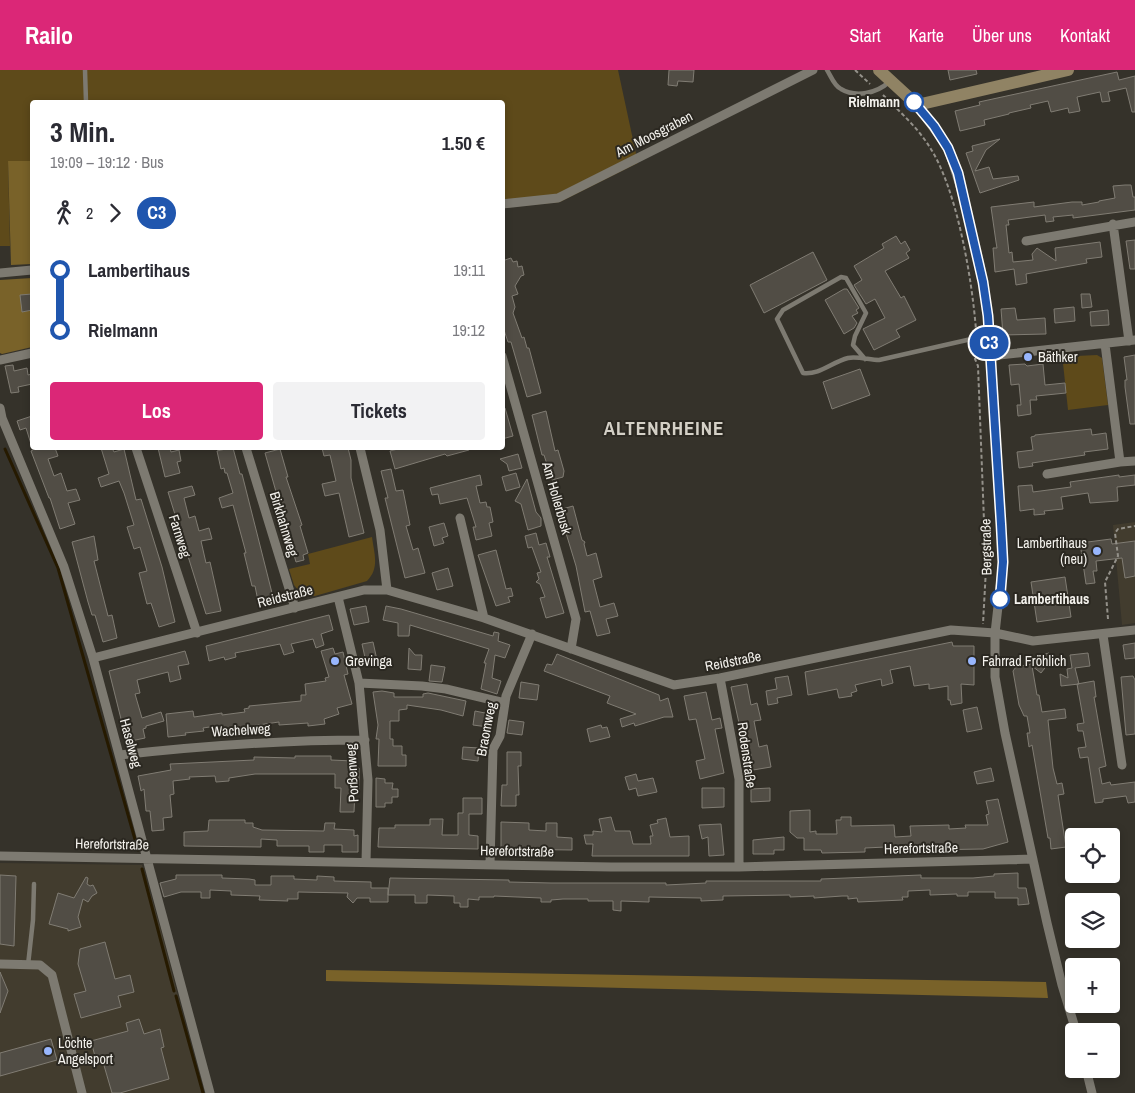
<!DOCTYPE html>
<html lang="de">
<head>
<meta charset="utf-8">
<style>
	body { margin:0; font-family:"Archivo Narrow",sans-serif; background:#f2f2f3; color:#2b2b33; height:100vh; display:flex; flex-direction:column; font-size:19px; white-space:nowrap }
	* { box-sizing:border-box; margin:0 }
	p { font-size:16px; color:#7c7c81 }
	.icon { flex:none; width:28px; height:28px; fill:none; stroke:currentColor; stroke-width:2; stroke-linecap:round; stroke-linejoin:round }
	.map { position:relative; flex:1; overflow:hidden }
	.side { position:absolute; left:30px; top:30px; width:475px; height:350px; display:flex; flex-direction:column; background:#fff; border-radius:5px; box-shadow:0 2px 8px #0003 }
	.side>* { flex:none }
	.badge { padding:0 10px; border-radius:16px; font-size:18px; line-height:32px }
	.fabs { position:absolute; left:1065px; top:758px; display:grid; gap:10px }
	.fabs a { display:grid; place-items:center; width:55px; height:55px; border-radius:5px; background:#fff; box-shadow:0 2px 8px #0003; font-size:25px }
	.map>.badge { position:absolute; translate:-50% -50%; box-shadow:0 0 0 2px #fff }
	.legs { display:flex; align-items:center; gap:8px; height:55px; padding:0 20px; font-size:16px }
	.legs p { margin-inline-start:auto }
	.headline { display:flex; align-items:center; justify-content:space-between; height:85px; padding:0 20px }
	h1 { font-size:28px; font-weight:700; line-height:38px }
	.cta { display:flex; gap:10px; margin-top:auto; padding:10px 20px }
	.cta a { flex:1; height:58px; border-radius:5px; background:#db2777; color:#fff; font-size:20px; font-weight:700; line-height:58px; text-align:center }
	.cta a+a { background:#f2f2f3; color:#2b2b33 }
	ul { padding:0 20px; list-style:none }
	li { display:flex; align-items:center; gap:18px; height:60px; font-size:19px }
	li i { display:grid; place-items:center; width:8px; height:100%; margin:0 6px; background:currentColor }
	li i::after { content:''; width:12px; height:12px; margin:-6px; border:4px solid; border-radius:50%; background:#fff }
	li p { margin-inline-start:auto }
	li:first-child i { background:linear-gradient(#0000 50%,currentColor 0) }
	li:last-child i { background:linear-gradient(currentColor 50%,#0000 0) }
	header { display:flex; align-items:center; gap:30px; box-sizing:border-box; height:70px; padding:0 25px; background:#db2777; color:#fff }
	header strong { font-size:24px }
	nav { display:flex; gap:28px; margin-inline-start:auto; font-size:18px }
	.map>svg:first-child { display:block }
	.built { fill:#423c2e }
	.green { fill:#5e4a1a }
	.forest { fill:#796229 }
	.lines { fill:none; stroke-linecap:round; stroke-linejoin:round }
	.stream { stroke:#261a00; stroke-width:3 }
	.building { fill:#514d45; stroke:#807c73 }
	.path { stroke:#94918a; stroke-width:2; stroke-dasharray:4 2.5; stroke-linecap:butt }
	.lane { stroke:#7d7a71; stroke-width:4.5 }
	.street { stroke:#7d7a71; stroke-width:9 }
	.secondary { stroke:#908364; stroke-width:12 }
	.line-1-casing { stroke:#fff; stroke-width:11 }
	.line-1 { stroke:#2056ae; stroke-width:8 }
	.stop-1-dot { fill:#fff; stroke:#2056ae; stroke-width:2.5 }
	.poi-dot { fill:#98b6fd; stroke:#2b2821; stroke-width:2 }
	.labels { text-anchor:middle; stroke-width:4; stroke-linejoin:round; paint-order:stroke }
	.stop-label { font-size:14px; font-weight:bold; fill:#f4f2ed; stroke:#2b2821; text-anchor:end }
	.street-label { font-size:14px; fill:#f4f2ed; stroke:#2b2821 }
	.poi-label { font-size:14px; fill:#f4f2ed; stroke:#2b2821; text-anchor:start }
	.district-label { font-size:19px; font-weight:bold; letter-spacing:1px; fill:#d4d0c6; stroke:#2b2821 }
</style>
</head>
<body>
<header>
<strong>Railo</strong>
<nav><a>Start</a><a>Karte</a><a>Über uns</a><a>Kontakt</a></nav>
</header>
<div class="map">
<svg width="1135" height="1023" viewBox="0 0 1135 1023">
	<rect width="100%" height="100%" fill="#35322a"/>
	<path class="built" d="M1135,452v101l-13,2 -9,-100z
		M0,793l142,2 19,65 42,163h-203z"/>
	<path class="green" d="M0,0h618l20,93 -78,39 -57,6 -1,-106h-470v59h-24l2,85h-10z
		M1075,283l1,3 21,-1 5,3 6,47 -40,5 -6,-56z
		M372,467c2,16 8,31 -5,44l-52,15 -13,-1 -8,-10 -5,-16 21,-5 -2,-10z"/>
	<path class="forest" d="M8,91h24v103l-21,1z
		M32,208v69l-30,7 -2,-1v-73z
		M326,900l720,12 2,16 -722,-17z"/>
	<g class="lines">
		<path class="stream" d="M5,379l53,119 80,282
			M142,799l32,122
			M176,926l27,97"/>
	</g>
	<path class="building" d="M669,0h25l-1,12 -15,-1 -1,5 -9,-1z
		M948,0h28l1,4 -27,6z
		M1117,2l2,8 16,-4v36h-3l-6,-24 -18,4 2,9 -8,1 -2,-10 -23,5 3,14 -11,2 -1,-5 -17,4 -3,-11 -18,4 1,3 -22,5v1l-25,6 1,5 -25,6 -5,-20 25,-6 -1,-3z
		M1000,69l-14,11 -11,21 14,-4 4,12 25,-3 1,4 -39,13 -14,-40 7,-2 -1,-5z
		M1125,115h6l2,12h2v13l-62,8v-3l-20,2 1,4 -8,1 -1,-7 -37,5 1,5h-3l3,28 3,-1 1,10 20,-2 -1,-6 5,-6 19,13 -1,-13 45,-6 2,15 -16,2 1,4 -61,11 1,9 -11,2 -2,-16 -19,3 -2,-24h4l-1,-6 -5,-35 43,-5v5l38,-5h10v3l17,-3v-1l16,-3 -2,-12z
		M896,166l5,8 4,-3 5,9 -4,3 3,5 -24,13 16,27 3,-2 12,24 -20,10 4,7 -26,13 -11,-21 22,-11 -10,-19 -9,5 -12,-19 8,-5 -8,-14 30,-18 -2,-4z
		M1135,170v29h-5l-4,-28z
		M813,182l14,28 -63,33 -14,-28z
		M511,188l2,4 4,-1 1,6 4,-1 2,9 -3,1 -6,10 3,8 -6,2 3,11 -2,6 9,25 2,-1 3,11h2l12,45 -14,4 -16,-55h-3l-6,-18v-63z
		M844,219h3l12,19 -3,2 2,3 -6,3 5,7 -3,5 -10,6 -19,-34z
		M32,224v16l-10,2 -2,-17z
		M1081,224h9l2,13 -10,1z
		M1074,237l1,14 -20,2 -1,-14z
		M1015,238l2,12 28,-2 1,16 -43,1 -2,-26z
		M1108,240l1,15 -18,1 -1,-14z
		M1135,285v69h-5l-5,-37v-7h2l-3,-23z
		M1025,294l2,2 16,-2 2,21 20,-2 1,10 -30,3 1,4h-7l1,14 -13,2 -1,-11h4l-2,-21 -8,1 -2,-20z
		M13,295l1,6 13,-3 1,7 4,-1v10l-14,3 1,5 -8,1 -6,-27z
		M860,299l10,26 -38,14 -9,-27z
		M505,338l8,28 -11,3v-30z
		M546,341l9,40 3,-1 6,21 -1,6 -11,3 -8,-25h-2l-10,-40z
		M32,346v28h-1l-5,-16 -6,2 -3,-9z
		M1091,359l1,6 14,-2 2,16 -24,3 1,3 -53,8 1,3 -14,2 -2,-16 16,-2 -2,-13 4,-1v-1z
		M33,378h22l3,8 -10,3 6,17 7,-3 6,18 9,-2 4,11 -12,3 7,21 -15,5 -10,-31h-1l-18,-47 2,-1z
		M101,378h11l2,4 10,-3 12,51 5,-1 21,68 13,55 -16,5 -8,-24 -4,1 -8,-31 8,-2 -7,-24 -6,2 -7,-22 7,-2 -10,-32 -5,-12 -18,6 -3,-9 11,-4z
		M158,378h12l1,4 8,-2 2,11 -4,1 3,11 -15,4z
		M230,378h3l7,26h2l31,123 -15,4 -3,-15h-3l-8,-33h2l-13,-48 -11,3 -3,-10 14,-5 -6,-20h-2l-1,-5 -3,1 -4,-18z
		M322,378h26l3,12v18l13,55 -15,4 -10,-44 -14,3 -3,-12 14,-3 -6,-26 -6,1z
		M402,378h67v2l-22,6 -2,-2 -50,15 -5,-18z
		M280,379l8,28h-2l16,48 -2,1 8,27 -5,2 1,5 -8,2 -31,-109z
		M518,384l4,14 -13,3 -2,-7 -7,-5z
		M391,399l5,22 7,-1 7,35 -4,1 7,24 5,-2 7,25 -20,5 -20,-80h3l-7,-27z
		M516,403l4,14 -14,4 -4,-14z
		M480,405l2,10 -6,1 4,17 6,-1 1,5h3l3,15 -4,1 3,13 -16,4 -3,-13h3l-9,-29 -27,6 -2,-10 -6,1 -2,-7z
		M1119,405v2l16,-2v10l-18,2 1,14 -28,2 -2,-10 -27,4 2,12 -19,2 1,3 -11,1v-6l-14,2 -2,-25 14,-1 1,7 38,-5 -1,-5z
		M527,409l9,33 5,6v8l-13,4 -7,-26 -6,-3z
		M192,416l3,9 -11,3 5,20 6,-2 4,15 10,-3 3,11 -11,2 5,22 4,-1 11,49 -15,3 -38,-122z
		M573,436l9,34 3,2 -1,2 3,12 9,-3 6,24 -9,3 7,27 14,-4 4,13 -12,3 4,14 -13,3 -7,-25 -5,1 -9,-46 -17,-56z
		M444,453l4,13 -6,2 2,5 -10,3 -5,-19z
		M536,463l3,12 7,-2 4,14h-3l17,56 -18,5 -6,-20 5,-1 -5,-13 -4,-2 3,-3 -2,-6 4,-1 -9,-25 -4,1 -3,-12z
		M94,466l4,24 -4,1 14,55 4,-1 5,23 -14,4 -8,-27h-3l-4,-13 -16,-60z
		M1111,469l1,5 23,-3v35l-10,2 -3,-20 -26,3 1,10h-4l2,12 -9,1 -6,-41z
		M496,480l10,39 5,-1 2,8 -5,1 2,5 -14,4 -18,-51z
		M448,498l5,18 -16,4 -5,-17z
		M1065,507l6,40 -34,5 -6,-40z
		M366,536l3,16 -15,3 -4,-16z
		M386,536l15,3 92,27 1,-4 5,1 -1,8 12,4 -5,13 -10,-3 -3,23 9,3 -4,13 -16,-5 5,-26h-2l5,-14 -79,-24 -1,11h-11v-13l-15,-3z
		M329,545l4,15 -12,4 3,11 -8,3 -3,-9 -22,5 3,8 -10,3 -4,-11 -45,9 1,4 -11,3 -1,-3 -15,4 -3,-15z
		M373,572l4,18 -11,2 -4,-18z
		M952,572l1,4h21v39l-13,-1 1,19 -11,2 -1,-5h-2v-14l-19,3v-5l-15,2 -4,-20 -20,4 3,13 -11,3 -1,-7 -26,6 2,6 -6,2 1,3 -13,2 -2,-9 -29,6 -3,-23z
		M1135,573v15l-10,1 -2,-14z
		M333,578l2,6 8,-2 5,22 -4,1 8,29 -15,4 2,6 -15,5 1,5 -17,2v-3l-29,2v-3l-56,8v-5l-20,3 1,3 -19,2 1,2 -18,2 -2,-23 27,-3 1,6 28,-4v2l23,-3 -1,-3 5,-1v-2l52,-5v-6h5l-1,-11 21,-3 -1,-3 4,-1 -8,-26z
		M409,578l6,7h7l-1,15 -13,-1z
		M185,581l4,13 -11,2 3,13 -11,3 -2,-10 -31,8 3,13 -5,1 7,24 19,-6 3,9 -18,5v2l-3,1 2,9 -14,3 -5,-15 -3,1 -14,-56z
		M1049,583l2,7 -10,13 -9,-7 5,29h2l3,17 23,-3 1,9 -18,2 5,48 4,16 5,-1 2,11 -6,1 8,52 -15,2 -1,-11h-2l-16,-93 -3,2 -2,-14h3l-3,-17h-3l-5,-11 -6,-34 3,-4 15,-3 -1,-6z
		M1088,583l2,13 -15,2 4,16 -18,2 -1,-12 8,4 -1,-9 5,-1 -2,-13z
		M557,584l102,41 1,6 8,-3 5,19h-9l-29,9 -1,-3 -12,4 -2,-8 16,-5 -29,-11 3,-7 -66,-25 3,-7 5,1z
		M431,595l14,2 -3,15 -13,-1z
		M788,606l4,19 -15,3 1,5 -10,2 -2,-14 11,-2 -2,-11z
		M1133,606l2,4v54l-9,1 -5,-58z
		M1094,611l2,16h-2l12,69 -7,2 3,16 8,-2 1,3 24,-3v20l-7,1 -2,-7 -23,3v3l-8,1 -7,-46 -8,1 -2,-10 8,-1 -3,-16h-5l-1,-7 7,-1 -7,-39z
		M521,612l18,3 -2,15 -18,-2z
		M747,614l4,21 6,-2 4,17 -7,1 5,26 8,-2 4,22 -24,4 -3,-14 7,-1 -3,-16 -5,1 -12,-54z
		M382,621l12,2v4h29v-3l5,-1 38,8 -3,15 -22,-6 -34,-5v4l-8,1v11h-9v18h3v7h9v9h4v11h-28l1,-27h-3l2,-14 -5,-33z
		M706,622l6,28 8,-2 2,10 -7,1 9,44 -24,6 -4,-18 9,-2 -9,-40 -7,1 -5,-24z
		M977,637l5,22 -15,3 -4,-22z
		M475,641l15,3 -2,13 -15,-2z
		M509,650l15,2 -2,13 -15,-2z
		M601,655l1,3 5,-1 3,10 -20,5 -3,-13z
		M463,677l16,1 -1,13 -16,-2z
		M507,682h14v14h-3l1,29h-3v11h-15l1,-21h5z
		M295,686h36v4l22,1v7h6v24h-4l-1,20h-14l1,-24h-6v-14h-80l-26,4v3l-13,1 -1,-6 -26,1 1,2 -17,2 1,13 -4,1 2,22 -9,1 1,12 -12,1 -2,-20h-4l-2,-22 -3,2 -3,-15 33,-6 -1,-6 84,-4v-3l41,1z
		M991,698l3,13 -17,3 -3,-12z
		M636,704l2,7 15,-3 4,14 -19,4 -2,-8 -7,2 -4,-13z
		M376,708l9,1v4h8l-1,6h6v8h-6v6h-7v4h-9z
		M702,718h22v19l-22,1z
		M770,718v13l-19,1v-13z
		M463,728h19v16h-13v21l9,1v13l-100,-2 1,-19h16v-3h35v-6h13l-1,16h16v-22h5z
		M998,729l10,43 -25,7 -61,1v-4h-18v5h-18v-4l-21,1v4l-43,1 -1,-3h-17v-12h-7l-7,-6v-21l20,-1v22l6,-1v3h21l-1,-14h5v-3h10v9l43,-1 1,12 16,-1 -1,-10 39,-1v4l17,-1 -1,-3h23l-2,-10 3,-1 -3,-13z
		M611,747l4,14h15l3,13h18l-1,-8h3l-3,-11 8,-2 -1,-3 9,-2 4,19 19,-1v20h-97l1,-12h-7l-2,-9h9v-4l9,1 -3,-13z
		M209,750h36v3h8v4l9,3 62,1 1,-8h10l-1,6 20,1v6l4,-1v17h-16v-7h-18v7h-15v-6h-32v-6l-16,-1v8l-77,-1v-14l24,-1z
		M501,752l28,1v7l17,1v-8h11v14l15,1v12l-71,-1z
		M721,754l3,31 -15,1 -1,-19 -6,2 -3,-14z
		M784,767v13h-10v4h-21v-14z
		M1018,803v15h8l3,16 -11,1v-7h-23v-6h-27v4h-11v-2l-27,1v-5l-22,1v6h-6l1,3 -45,2 -1,-4 -9,1v-3h-6l-28,2v-2l-24,1v-2l-67,1v4l-22,1v-3l-52,-1v5l-28,-1v10l-8,-1v-9h-25v-2h-25l-12,1v2h-10v-4l-47,-2v1h-15v3l-11,-1v8h-8v-4h-6v-7l-27,-1v8h-12v-8h-27l2,-17 119,2v2l42,1h115v2l40,-2v-2h115v-2l100,-4v3h52l21,-2v-2z
		M0,805l16,1 -2,70 -14,-2z
		M176,805h46v3l27,1 6,1v5h16v-9h23v3l23,1v-4l17,1v4l37,1v6h17v14h-18v-4h-13l-4,5 -6,-6 1,-4 -50,-1v7h-11l1,2 -29,-1 1,-4 -29,-1v-4l-21,-1v8h-9v-6h-20l-17,5 -4,-14 16,-4z
		M86,807l2,1 -1,6 3,2 3,-1 4,8 -5,3 -4,6 -5,-3 -5,18 3,10 -13,4v-2l-19,-5 9,-31 16,5z
		M105,872l10,37 15,-4 4,17 -16,4 3,11 -40,11 -7,-24 12,-3 -8,-27 2,-15z
		M0,902l8,19 -8,22z
		M139,949l5,15 16,-5 4,18 -3,1 8,31 -49,14h-8l-9,-31 -6,2 -6,-23 37,-10 -2,-8z
		M51,969l6,21 -57,16v-23z"/>
	<g class="lines">
		<path class="path" d="M855,0l15,14
			M883,25c16,16 34,32 46,51 28,42 43,133 47,184
			M976,275l-1,14 3,7 6,155 3,29 -4,74
			M1108,549l-3,-37 13,-26 -3,-23 3,-4 17,-3"/>
		<path class="lane" d="M85,0l1,32
			M827,0c4,6 7,16 14,19 15,9 36,4 48,-7
			M865,289l-12,-14 2,-9 11,-23 -20,-35 -5,-1 -58,33 -6,9 26,54c17,2 29,-11 45,-15 9,-2 22,2 31,2l110,-25
			M28,895l5,-45 1,-36"/>
		<path class="street" d="M917,35l31,43 17,54 18,80 5,33 8,123 7,124 -8,71v44l10,56 42,190 15,62 14,46
			M502,134l56,-6 255,-128
			M1113,154l16,117
			M1026,171l109,-19
			M0,203l32,-3
			M1105,274l15,118
			M502,286l74,263 -5,30
			M990,286l145,-16
			M0,290l32,-7
			M0,338l2,10 62,149 29,91 117,435
			M136,378l61,185
			M246,378l49,160
			M360,378l20,82 7,60
			M1047,404l73,-12 15,-1
			M460,448l24,100
			M338,527l21,86 9,97 -2,82
			M1103,565l19,130
			M93,588l271,-68h23l97,28 190,67 46,-7 231,-48 44,3 38,8 102,-11
			M720,608l19,101v88
			M359,613l63,3 24,3 59,14
			M120,685c81,-9 162,-15 245,-15
			M0,786l611,11h128l294,-8
			M490,794l3,-115 7,-13 6,-40 26,-62
			M0,894l40,1 12,10 30,118
			M1086,999l6,24"/>
		<path class="secondary" d="M879,0l38,35 151,-35"/>
	</g>
	<g class="lines">
		<g class="line-1-casing">
			<path id="line-1" d="M914,32l20,24 14,22 10,25 25,109 5,34 13,208 2,38 -3,37"/>
		</g>
		<use href="#line-1" class="line-1"/>
	</g>
	<g class="stop-1-dot">
		<circle cx="914" cy="32" r="9"/>
		<circle cx="1000" cy="529" r="9"/>
	</g>
	<g class="poi-dot">
		<circle cx="1028" cy="287" r="5"/>
		<circle cx="1097" cy="481" r="5"/>
		<circle cx="335" cy="591" r="5"/>
		<circle cx="972" cy="591" r="5"/>
		<circle cx="48" cy="981" r="5"/>
	</g>
	<g class="labels">
		<g class="stop-label">
			<text x="900" y="37">Rielmann</text>
			<text x="1014" y="534" text-anchor="start">Lambertihaus</text>
		</g>
		<g class="street-label">
			<text transform="translate(654 64) rotate(-27)" y="5">Am Moosgraben</text>
			<text transform="translate(557 428) rotate(74)" y="5">Am Hollerbusk</text>
			<text transform="translate(284 454) rotate(73)" y="5">Birkhahnweg</text>
			<text transform="translate(180 466) rotate(72)" y="5">Farnweg</text>
			<text transform="translate(986 477) rotate(-91)" y="5">Bergstraße</text>
			<text transform="translate(285 526) rotate(-14)" y="5">Reidstraße</text>
			<text transform="translate(733 591) rotate(-11)" y="5">Reidstraße</text>
			<text transform="translate(486 659) rotate(-79)" y="5">Braomweg</text>
			<text transform="translate(241 660) rotate(-3)" y="5">Wachelweg</text>
			<text transform="translate(131 673) rotate(75)" y="5">Haselweg</text>
			<text transform="translate(747 685) rotate(82)" y="5">Rodenstraße</text>
			<text transform="translate(352 703) rotate(-93)" y="5">Porßenweg</text>
			<text transform="translate(112 774) rotate(1)" y="5">Herefortstraße</text>
			<text transform="translate(921 778) rotate(-1)" y="5">Herefortstraße</text>
			<text transform="translate(517 781) rotate(1)" y="5">Herefortstraße</text>
		</g>
		<g class="poi-label">
			<text x="1038" y="292">Bäthker</text>
			<text x="1087" y="478" text-anchor="end">Lambertihaus<tspan x="1087" dy="16">(neu)</tspan></text>
			<text x="345" y="596">Grevinga</text>
			<text x="982" y="596">Fahrrad Fröhlich</text>
			<text x="58" y="978">Löchte<tspan x="58" dy="16">Angelsport</tspan></text>
		</g>
		<g class="district-label">
			<text x="664" y="365">ALTENRHEINE</text>
		</g>
	</g>
</svg>
<div class="fabs">
<a><svg class="icon" aria-label="locate" viewBox="0 0 24 24"><circle cx="12" cy="12" r="6"/><path d="M12 2v4M12 18v4M2 12h4M18 12h4"/></svg></a>
<a><svg class="icon" aria-label="layers" viewBox="0 0 24 24"><path d="M12 4l9 5-9 5-9-5zM3 14l9 5 9-5"/></svg></a>
<a>+</a>
<a>−</a>
</div>
<b class="badge" style="left:989px;top:273px;background:#2056ae;color:#fff">C3</b>
<section class="side">
<div class="headline"><div><h1>3 Min.</h1><p>19:09 – 19:12 · Bus</p></div><b>1.50 €</b></div>
<div class="legs"><svg class="icon" aria-label="walk" viewBox="0 0 24 24"><circle cx="13" cy="4" r="2"/><path d="M13 8l-2 6 4 7M11 14l-3 7M7 12l3-4h3l4 4"/></svg>2<svg class="icon" aria-label="forward" viewBox="0 0 24 24"><path d="M9 5l7 7-7 7"/></svg><b class="badge" style="background:#2056ae;color:#fff">C3</b></div>
<ul>
<li><i style="color:#2056ae"></i><b>Lambertihaus</b><p>19:11</p></li>
<li><i style="color:#2056ae"></i><b>Rielmann</b><p>19:12</p></li>
</ul>
<div class="cta"><a>Los</a><a>Tickets</a></div>
</section>
</div>
</body>
</html>
